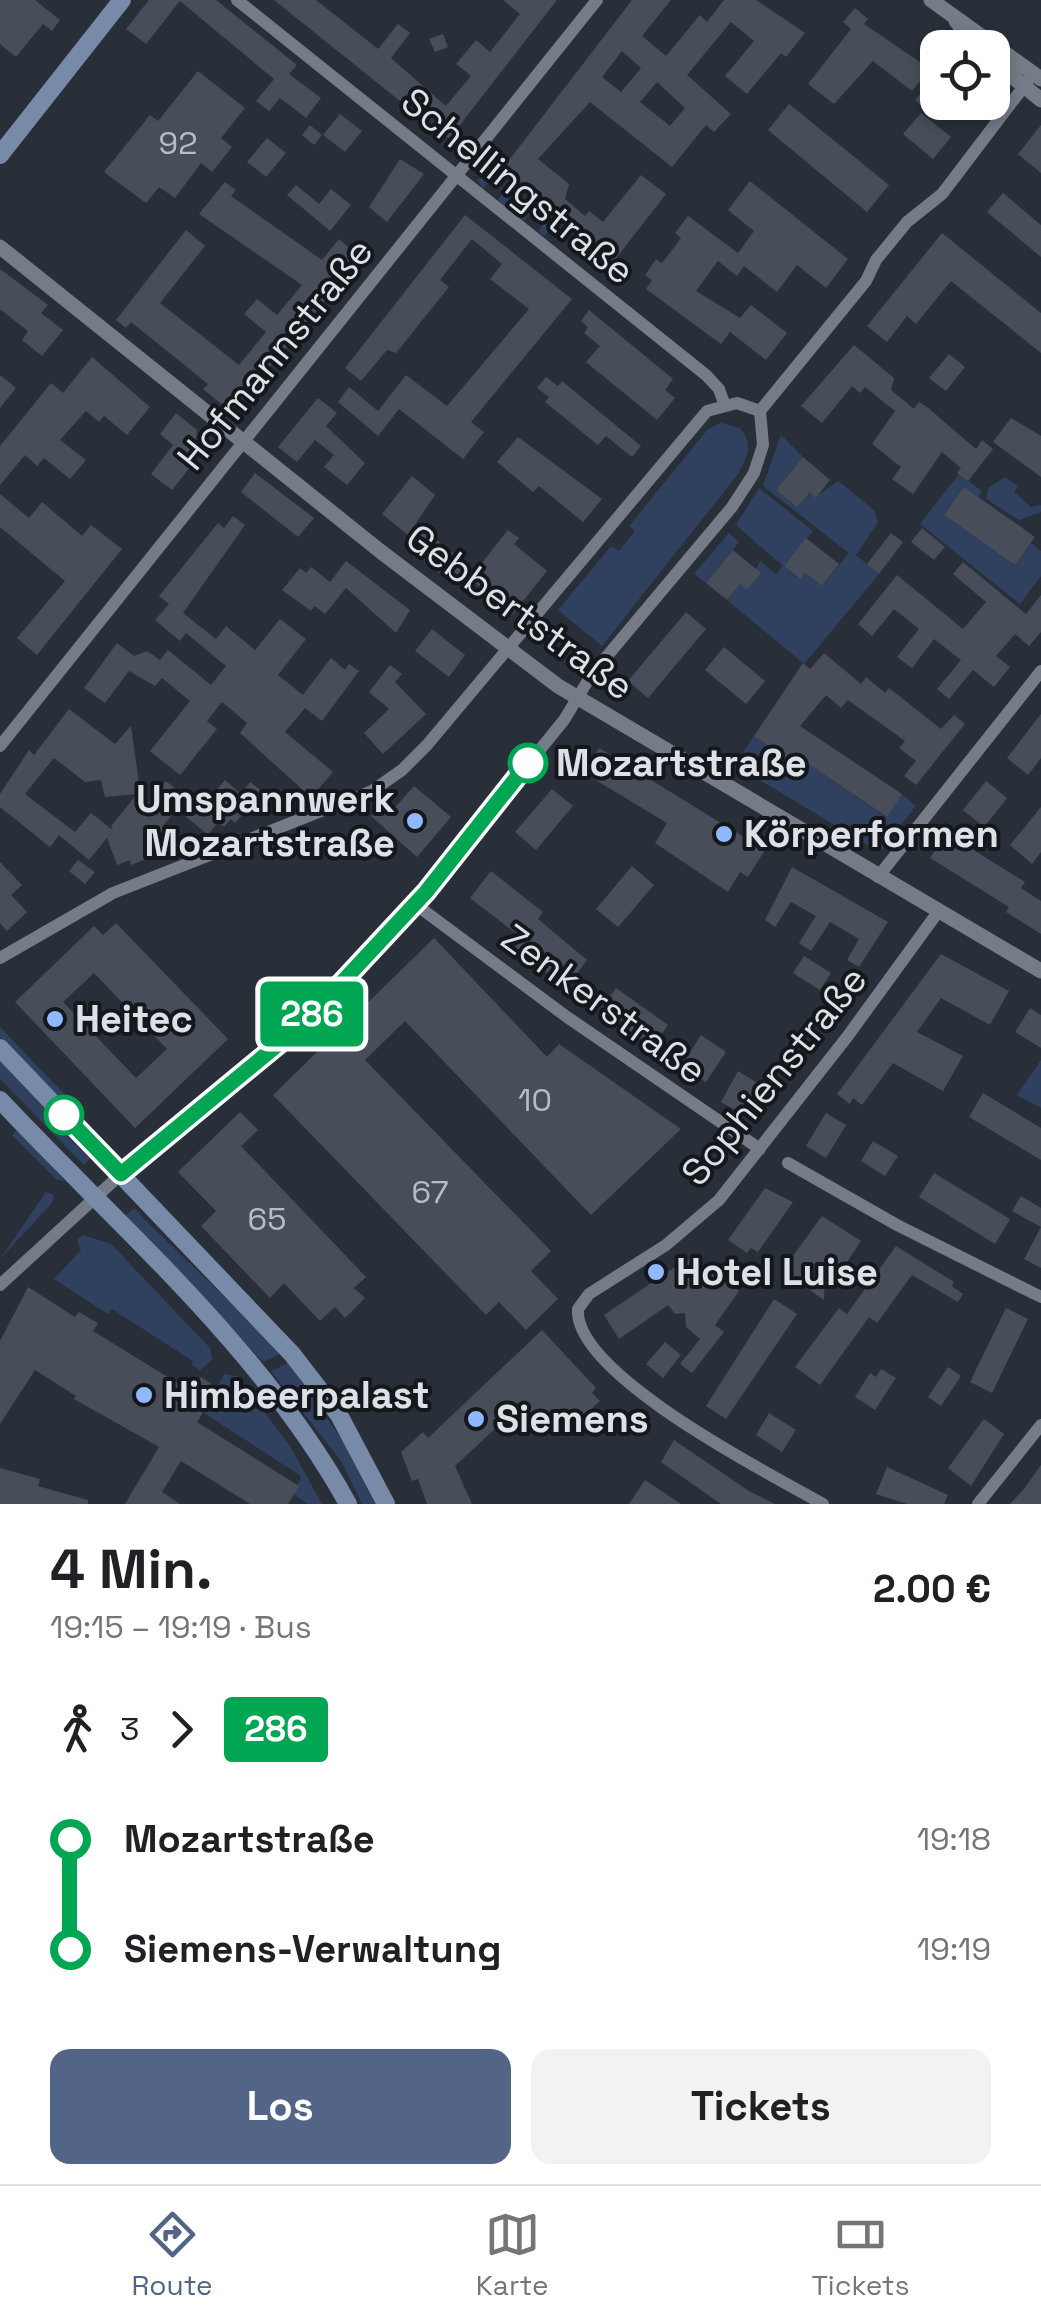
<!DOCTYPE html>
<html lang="de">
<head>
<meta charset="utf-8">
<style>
	body { margin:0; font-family:"Space Grotesk",sans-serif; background:#f2f2f2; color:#202124; height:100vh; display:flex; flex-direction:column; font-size:38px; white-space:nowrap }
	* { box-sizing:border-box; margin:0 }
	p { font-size:32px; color:#757577 }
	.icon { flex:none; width:55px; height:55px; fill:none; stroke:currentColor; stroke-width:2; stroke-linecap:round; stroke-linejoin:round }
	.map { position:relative; height:1504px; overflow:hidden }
	.panel { display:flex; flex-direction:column; background:#fff; flex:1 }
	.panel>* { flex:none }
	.badge { padding:0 20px; border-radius:8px; font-size:35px; line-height:65px }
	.controls { position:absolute; left:920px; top:30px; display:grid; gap:20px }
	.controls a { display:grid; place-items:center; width:90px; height:90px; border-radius:20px; background:#fff; box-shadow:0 5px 15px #0003; font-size:50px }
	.map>.badge { position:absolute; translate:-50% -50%; box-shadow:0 0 0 5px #fff }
	.legs { display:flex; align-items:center; gap:15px; height:110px; padding:0 50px; font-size:32px }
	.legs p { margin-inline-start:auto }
	.headline { display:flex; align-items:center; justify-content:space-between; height:170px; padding:0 50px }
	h1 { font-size:55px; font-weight:600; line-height:75px }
	.primary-button { display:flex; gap:20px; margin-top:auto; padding:20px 50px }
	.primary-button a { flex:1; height:115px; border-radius:20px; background:#526586; color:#fff; font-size:40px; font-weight:600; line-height:115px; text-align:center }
	.primary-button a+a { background:#f2f2f2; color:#202124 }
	ul { padding:0 50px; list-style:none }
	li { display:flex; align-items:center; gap:35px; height:110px; font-size:38px }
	li i { display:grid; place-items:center; width:15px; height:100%; margin:0 12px; background:currentColor }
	li i::after { content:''; width:25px; height:25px; margin:-12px; border:8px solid; border-radius:50%; background:#fff }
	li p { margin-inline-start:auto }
	li:first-child i { background:linear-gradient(#0000 50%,currentColor 0) }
	li:last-child i { background:linear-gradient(currentColor 50%,#0000 0) }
	.menu { display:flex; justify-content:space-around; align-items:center; height:140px; border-top:2px solid #e0e0e0; background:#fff; font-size:28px; color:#757577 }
	.menu a { display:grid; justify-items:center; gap:5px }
	.menu .current { color:#526586 }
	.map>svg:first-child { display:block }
	.green { fill:#2f415f }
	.building { fill:#474e59; fill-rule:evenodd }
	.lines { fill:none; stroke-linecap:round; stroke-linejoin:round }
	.minor { stroke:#757c88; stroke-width:12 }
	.tertiary { stroke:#757c88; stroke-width:15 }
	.secondary { stroke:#778aa8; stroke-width:18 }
	.line-1-casing { stroke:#fff; stroke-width:22 }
	.line-1 { stroke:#00a651; stroke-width:15 }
	.stop-1-dot { fill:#fff; stroke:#00a651; stroke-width:5 }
	.poi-dot { fill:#8fb8fd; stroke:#14171b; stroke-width:4 }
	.labels { text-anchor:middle; stroke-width:8; stroke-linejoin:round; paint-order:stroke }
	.number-label { font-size:32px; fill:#b8bcc4 }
	.street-label { font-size:38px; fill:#dde1e7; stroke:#14171b }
	.stop-label { font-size:38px; font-weight:bold; fill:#dde1e7; stroke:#14171b; text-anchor:start }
	.poi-label { font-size:38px; font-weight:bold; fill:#dde1e7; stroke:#14171b; text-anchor:start }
</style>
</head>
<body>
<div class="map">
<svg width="1041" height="1504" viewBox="0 0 1041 1504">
	<rect width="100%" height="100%" fill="#292f39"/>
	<path class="green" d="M477,179h14l60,49 -7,8 -6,-5 6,-8 -13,-10 -7,8 -6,-5 6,-9 -13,-10 -7,8 -6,-5 6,-9 -14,-10 -7,8z
		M721,423l19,5c14,16 7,29 -2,46l-136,172 -44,-36 53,-64 8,5 16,-20 -6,-5 79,-97z
		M781,435l22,22 -27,33 21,17 13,-15 6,5 22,-16 36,29 4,12 -22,33 23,19 -75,90 -77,-64 13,-16 7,5 13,-28 16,13 7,-8 -47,-41 23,-37 54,43 -29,35 15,13 6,-6 17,13 27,-33 -86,-67z
		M959,474l23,17 -4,6 -14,-10 -20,28 71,50 16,-22 10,8v25l-21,28 -100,-80z
		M1005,477l13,9 -4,6 17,15 10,-2v7l-22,8 -33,-21 2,-11z
		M729,533l10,9 -33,41 -12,-9z
		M754,736l42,29 5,-6 85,58 16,-23 14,12 -34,43 -6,1 -141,-85z
		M0,1027l67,70 -5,5 -62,-65z
		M0,1060l92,96 -8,9 -84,-86z
		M1041,1060v48l-24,-13z
		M17,1130l48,51 -8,-1 -45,-45z
		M46,1192l8,3 -2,8 -52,56z
		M134,1208c48,50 100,95 146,146l-17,8 -138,-146z
		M83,1235l28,9 99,104 2,12 -12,10 -8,-5 1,-4 -81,-52 -4,5 -54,-35 27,-29 -4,-10z
		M288,1363l55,78 32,63h-13l-21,-43 -70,-90z
		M224,1374l13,2 53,70 32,58h-14l-14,-9 7,-19 -97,-63z"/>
	<path class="building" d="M0,0h35l25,20 -8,11 -9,-7 -27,33 -16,-13z
		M149,0h67l81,65 -8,9 32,24 -15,20 -26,-20 -11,13 -13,-10 18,-22 -94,-78 -34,43 -20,-15z
		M274,0h42l62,49 20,-25 12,9 -19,25 55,48 25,-30 -15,-12 20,-24 14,12 30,-38 -17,-14h54l-108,139 -18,-15 6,-7 -14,-11 -12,-9 -6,8z
		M632,0h39l-29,36 24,20 34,-41 7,7 17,-22h32l49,33 -19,24 -5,-4 -34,41 -22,-18 29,-35 -23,-19 -44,53 44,39 -17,18 -8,-7 -34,42 -82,-65 -52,57 31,25 -4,15 20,17 4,-5 14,11 38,-47 25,19 -52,67 -114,-89zM622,51l19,17 -20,24 -19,-15zM657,82l28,26 -15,18 -30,-24z
		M855,8l13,11 -4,5 66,45 -18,22 -39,-30 -39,43 -26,-20 43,-55 -8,-7z
		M443,34l5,13 -13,5 -6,-13z
		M198,71l47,37 -24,30 11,9 -20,25 -11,-9 -26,35 -16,-11 -13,16 -42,-31 46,-57 8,6z
		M924,89l11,9 -9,11 -11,-9z
		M789,104l100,81 -22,27 -99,-82z
		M921,113l30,24 -18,22 -30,-25z
		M340,114l22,17 -17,21 -22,-17z
		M310,125l12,10 -8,10 -12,-10z
		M1041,125v48l-23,-19z
		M267,138l19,15 -20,24 -19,-15z
		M400,159l24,15 -37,48 -18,-15z
		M750,181l98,78 -22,29 -29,-23 -20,27 -33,-26 -7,10 -19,-15 -22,30 44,27 11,-13 36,28 -21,27 -36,-28 -9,12 -75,-55 6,-9 -7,-5 11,-16 6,4 10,-13 9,-12 -6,-5 13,-17 50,37 16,-22 -26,-21z
		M225,182l11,8 -5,6 91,64 17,-21 18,16 -25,38 -101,119 -28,-23 5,-5 -77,-62 -5,6 -10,-8 70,-90 19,16 -45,57 79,62 27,-33 -22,-18 13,-15 20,16 25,-30 -103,-71z
		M296,185l23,19 12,-15 20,16 -21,26 -43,-36z
		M1003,193l38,32v32l-54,-45z
		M465,215l107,84 -101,123 13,10 -21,27 -64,-50 -21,27 -40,-34 11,-15 29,24 28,-36 41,31 82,-97 -39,-30 12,-15 -30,-25 -32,41 9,7 -53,66 -9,-3 -26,31 -16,-13z
		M942,233l99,80v40l-90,-72 -35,43 -9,-8 -20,26 -20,-16z
		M0,269l48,36 -7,8 22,17 -21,26 -20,-16 6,-9 -28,-22z
		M589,310l84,69 -8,11 10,8 -18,22 -71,-58 14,-16 -16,-13 4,-6 -7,-6z
		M854,345l40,33 -3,12 23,19 5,-7 8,5 49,42 6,-9 11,9 -25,32 -11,-8 4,-5 -19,-16 -29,42 -21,-15 9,-12 -29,-23 23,-33 -30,-24 -5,6 -8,-7 -30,37 -21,-17z
		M949,354l16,13 -19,24 -17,-13z
		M92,357l58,50 -23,28 -23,-19 -5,6 -13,-11 -26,29 26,20 -16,19 -26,-21 -7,8 -12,-11 -25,30v-39l51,-63 12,10z
		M0,375l16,13 -16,20z
		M546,377l12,9 4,-5 79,65 -9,11 -26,-21 -8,9 -53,-43 4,-5 -12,-9z
		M318,398l19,15 -11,13 39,37 -18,22 -23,-18 10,-12 -19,-15 -18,22 -19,-15z
		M176,413l21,17 -2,16 7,6 -30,38 -21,-16 22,-29 -13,-11z
		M1011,418l30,18v41l-48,-35z
		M518,437l84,62 -19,23 -44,-36 -6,6 -36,-30z
		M803,457l27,23 -14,18 -6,-6 -13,15 -21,-17z
		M255,473l59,45 -16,19 -57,-45z
		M412,476l23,19 -19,28 53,43 -9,12 -6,-4 -5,6 -27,-21 6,-6 -5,-6 -41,-33z
		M964,487l71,50 -20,28 -71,-50z
		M0,494l29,24 13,-16 40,34 9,-11 31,24 -85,106 -20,-17 48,-57 -65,-54z
		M233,516l12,9 -62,88 33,26 10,-13 29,24 25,-31 26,20 -28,36 25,20 28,-37 14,12 4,-6 10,7 -37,50 -17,-13 -20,24 48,40 -18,21 -7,-5 -3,4 -65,-59 7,-10 -25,-21 -15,19 10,8 -37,46 -30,-24 40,-50 -28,-23 -7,8 -26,-15 -24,32 -21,-15 33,-45 17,13 13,-5 13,9 8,-10 43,35 15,-19 -40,-33 -6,8 -25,-21 14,-16 -10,-8 59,-73 6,5z
		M922,528l23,19 -11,13 -23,-18z
		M508,530l11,8 -5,6 33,27 -36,45 -41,-38z
		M891,533l12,9 -24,32 -12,-10z
		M806,538l33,26 -17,22 -17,-13 -5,6 -16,-13z
		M733,550l28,23 -14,17 -7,-6 -13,16 -21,-17z
		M346,561l64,49 -14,23 -50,-45 -21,26 -10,-8 -4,5 -29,-21 18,-22 6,5 5,-6 19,15z
		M963,562l63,52 15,-19v37l-12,14 -14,-12 -19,22 14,11 -16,20 -21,-17 -24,29 -12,-10 24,-29 -27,-21 -22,29 -15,-11 22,-28 -25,-20 -22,27 -14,-12 39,-49 66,54 23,-27 -33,-28z
		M686,612l20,17 -58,69 -20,-17z
		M432,629l33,26 -16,22 -34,-26z
		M724,647l41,34 -19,23 -41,-34z
		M824,653l37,31 5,-7 19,16 4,-5 52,41 13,-14 11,9 -49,61 -12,-9 12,-15 -17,-13 6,-7 -57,-41 -7,8 -15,-13 -26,31 102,68 -15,23 -86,-58 -4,6 -43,-29 49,-73 7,6z
		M390,665l12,9 -7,8 31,32 -43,40 -19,-21 25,-24 -20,-17z
		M69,709l46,35 16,-18 12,85 23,-30 35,27 24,-28 16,14 9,-12 13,10 -28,31 -4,-4 -7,8 -6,-5 -10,13 -31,-26 -15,18 9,22 -40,16 -1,-5 -13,5 -10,-27 -18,22 -30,-25 -9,12 -50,-40v-13l29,-44 5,5zM54,758l31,24 16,-2 4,17 32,-3 -26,32 2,4 -22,-17 -16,19 -50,-38z
		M1041,714v44l-13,17 -21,-17z
		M599,748l166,102 -17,27 -8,-5 -12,20 -73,-49 12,-20 -83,-50z
		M986,781l21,17 -23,29 -21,-17z
		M414,786l37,31 -34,40 -46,-41 10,-12 10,8z
		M552,789l21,17 -37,44 -21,-18z
		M1041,807v45l-9,12 -22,-19z
		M946,833l79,49 -4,6 20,13v33l-35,-22 3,-5 -79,-49z
		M78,860l17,12 -10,12 -16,-13z
		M0,862l22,23 -11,10 16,17 -20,19 -7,-8z
		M632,866l22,19 -36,42 -22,-18z
		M792,867l96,55 -29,45 -12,-7 12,-21 -29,-17 -19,29 -12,-8 17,-27 -25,-14 -16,25 -10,-7z
		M491,871l52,41 -5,7 49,41 -21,28 -51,-40 7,-10 -52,-40z
		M116,923l112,116 -93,89 -120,-126 79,-76 9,9zM94,973l73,76 -31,29 -73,-76z
		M434,938l113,119 12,-13 122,85 -90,86 -186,-194 -40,39 186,191 -20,20 27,28 -32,31 -27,-28 -13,13 -213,-220z
		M941,954l68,37 -19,34 -49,-27 -24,34 46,24 -20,35 -50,-28 -31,42 -9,-7 -3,6 -13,-10z
		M804,956l27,17 -11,17 -27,-17z
		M616,988l52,37 -15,22 -53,-36z
		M836,994l13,9 -9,13 -13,-8z
		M1030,1008l11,7v33l-26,-16z
		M701,1035l25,17 -20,30 -25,-16z
		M738,1071l31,19 -13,22 -16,-8 -3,7 -16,-9z
		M983,1093l58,35v32l-72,-43z
		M240,1112l18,18 -17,16 125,131 -12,11 11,10 -20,20 -10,-11 -15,14 -36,-38 -14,15 -69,-72 15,-15 -38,-39z
		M826,1113l20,12 -20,33 -20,-12z
		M873,1141l25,15 -13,20 -24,-15z
		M934,1173l76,46 -15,25 -76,-47z
		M765,1188l28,14 -35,50 -7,-4 -4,5 -19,-13z
		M1021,1196l20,12v60l-17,-9 17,-32 -29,-16z
		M822,1216l39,25 -18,27 -18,-12 -1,44 -42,-29z
		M896,1246l58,36 -2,4 11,8 -5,8 -46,-27 -35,48 -8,-6 -49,68 -25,-18 44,-59 8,6z
		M691,1256l48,35 -24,34 9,7 -32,41 -12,-9 20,-25 -14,-12 -1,-14 -10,1 -7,-9 -49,34 -15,-24 74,-50 4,3z
		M28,1287l47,30 4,-5 19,11 -5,8 99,61 9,-15 17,11 -21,34 102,64 -11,18h-38l-69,-43 -19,31 18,12h-55l34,-57 -85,-48 2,-3 -41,-26 -35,54v-83z
		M774,1299l23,15 -71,105 -20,-13z
		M1006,1308l22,11 -36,74 -22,-11z
		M542,1330l54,58 -4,5 8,8 -27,25 -11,-12 -11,11 -13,-13 -14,14 -12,-13 -57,53 17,38h-45l-9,-25 -6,2 -11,-29 22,-20 5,6z
		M665,1342l16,13 -18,23 -17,-14z
		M948,1367l13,9 -20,30 -13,-9z
		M881,1369l15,9 -21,32 -20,-13 15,-24 6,4z
		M769,1413l27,17 -14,22 -26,-17z
		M984,1419l20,15 -33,52 -23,-18z
		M674,1440l75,51 26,13h-54l-60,-42z
		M1041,1465v39h-31l14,-15z
		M887,1467l61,28 -4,9h-37l-31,-10z
		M0,1468l40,11 -2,7 50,14v4h-88z
		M645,1480l36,24h-52z"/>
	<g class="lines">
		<path class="minor" d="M237,0l469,375 13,14 5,14
			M760,411l106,-130 10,-21 31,-38 35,-28 86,-113
			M0,746l597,-746
			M878,877l163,-206
			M415,904l152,113 193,132
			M0,958l113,-65 259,-102 30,-21 25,-25 280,-334 30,-8 23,8
			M788,1163l109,62 144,72
			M0,1285l121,-111 141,-112 153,-158 149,-184 28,-46 140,-167 22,-34 9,-28 -3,-34
			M823,1504c-53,-30 -250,-130 -245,-195l11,-15 77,-49 53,-45 128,-163 91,-125
			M978,1504l63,-79"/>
		<path class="tertiary" d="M931,0l110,79
			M956,21l22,27
			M992,60l49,40
			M0,247l380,304 178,135 483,285"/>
		<path class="secondary" d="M0,155l122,-155
			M0,1048l292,306 47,61 47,89
			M0,1100c121,129 262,248 348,404"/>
	</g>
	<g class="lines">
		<g class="line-1-casing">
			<path id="line-1" d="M64,1115l57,59 183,-151 122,-131 102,-129"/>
		</g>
		<use href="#line-1" class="line-1"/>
	</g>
	<g class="stop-1-dot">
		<circle cx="528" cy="763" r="18"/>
		<circle cx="64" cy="1115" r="18"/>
	</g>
	<g class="poi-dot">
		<circle cx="415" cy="821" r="10"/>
		<circle cx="724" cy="834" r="10"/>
		<circle cx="55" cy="1019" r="10"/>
		<circle cx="656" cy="1272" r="10"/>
		<circle cx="144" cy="1395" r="10"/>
		<circle cx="476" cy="1419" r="10"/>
	</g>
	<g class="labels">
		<g class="number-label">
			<text x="178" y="154">92</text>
			<text x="535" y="1111">10</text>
			<text x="430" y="1203">67</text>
			<text x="267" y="1230">65</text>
		</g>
		<g class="street-label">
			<text transform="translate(518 186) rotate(39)" y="13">Schellingstraße</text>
			<text transform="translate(275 354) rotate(-51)" y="13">Hofmannstraße</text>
			<text transform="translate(520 612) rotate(36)" y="13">Gebbertstraße</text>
			<text transform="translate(604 1004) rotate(36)" y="13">Zenkerstraße</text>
			<text transform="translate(774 1076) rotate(-51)" y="13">Sophienstraße</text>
		</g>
		<g class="stop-label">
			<text x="556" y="776">Mozartstraße</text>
		</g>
		<g class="poi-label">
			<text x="395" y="812" text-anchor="end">Umspannwerk<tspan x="395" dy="44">Mozartstraße</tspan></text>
			<text x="744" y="847">Körperformen</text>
			<text x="75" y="1032">Heitec</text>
			<text x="676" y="1285">Hotel Luise</text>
			<text x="164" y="1408">Himbeerpalast</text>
			<text x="496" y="1432">Siemens</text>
		</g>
	</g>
</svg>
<div class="controls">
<a><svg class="icon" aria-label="locate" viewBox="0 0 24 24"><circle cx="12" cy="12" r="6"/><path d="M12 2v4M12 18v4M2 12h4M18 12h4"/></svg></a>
</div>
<b class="badge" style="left:312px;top:1014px;background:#00a651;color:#fff">286</b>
</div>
<section class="panel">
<div class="headline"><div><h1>4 Min.</h1><p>19:15 – 19:19 · Bus</p></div><b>2.00 €</b></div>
<div class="legs"><svg class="icon" aria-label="walk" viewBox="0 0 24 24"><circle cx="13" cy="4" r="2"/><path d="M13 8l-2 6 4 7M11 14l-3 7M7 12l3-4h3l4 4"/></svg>3<svg class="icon" aria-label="forward" viewBox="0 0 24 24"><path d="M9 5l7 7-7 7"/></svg><b class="badge" style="background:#00a651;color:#fff">286</b></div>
<ul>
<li><i style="color:#00a651"></i><b>Mozartstraße</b><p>19:18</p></li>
<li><i style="color:#00a651"></i><b>Siemens-Verwaltung</b><p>19:19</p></li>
</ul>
<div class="primary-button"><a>Los</a><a>Tickets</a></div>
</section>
<nav class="menu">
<a class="current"><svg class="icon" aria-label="directions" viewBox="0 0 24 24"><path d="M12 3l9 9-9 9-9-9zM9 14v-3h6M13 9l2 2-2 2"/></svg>Route</a>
<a><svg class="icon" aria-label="map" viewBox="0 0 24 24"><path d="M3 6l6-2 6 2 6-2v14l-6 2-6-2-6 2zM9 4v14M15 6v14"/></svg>Karte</a>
<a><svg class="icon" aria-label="tickets" viewBox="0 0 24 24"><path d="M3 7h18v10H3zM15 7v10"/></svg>Tickets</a>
</nav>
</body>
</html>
